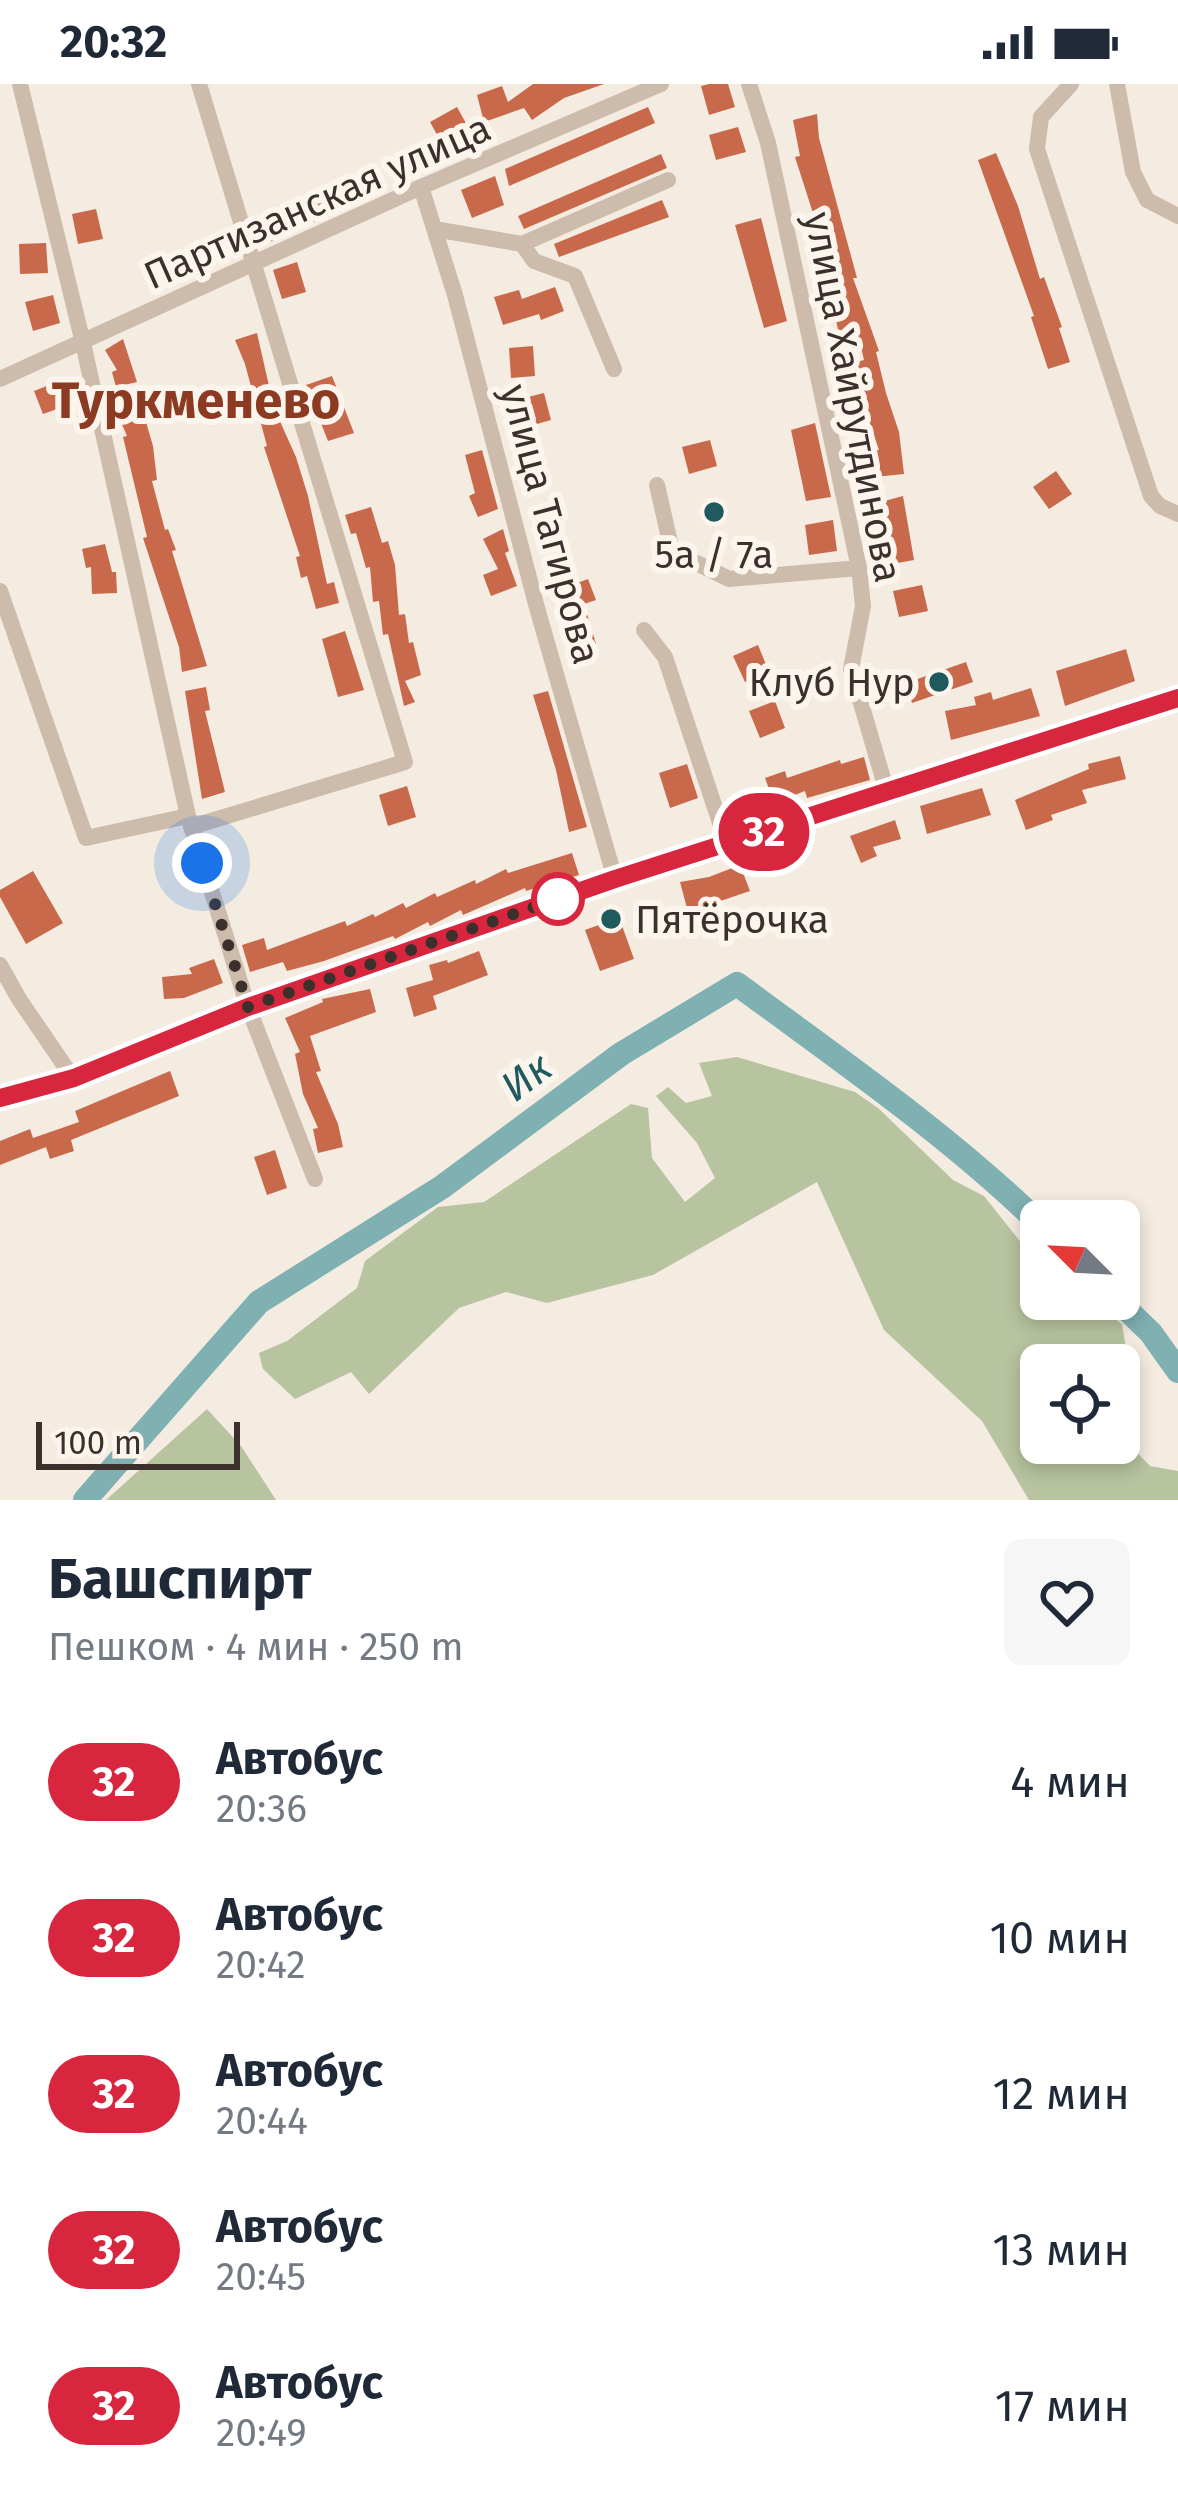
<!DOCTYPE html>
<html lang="ru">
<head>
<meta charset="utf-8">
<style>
	body { margin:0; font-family:"Fira Sans",sans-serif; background:#f6f6f7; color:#1f2937; height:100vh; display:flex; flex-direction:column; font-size:45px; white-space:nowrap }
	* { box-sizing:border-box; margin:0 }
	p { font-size:39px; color:#747a83 }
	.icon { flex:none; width:66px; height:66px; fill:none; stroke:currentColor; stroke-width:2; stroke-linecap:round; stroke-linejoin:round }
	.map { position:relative; height:1416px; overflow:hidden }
	.details { display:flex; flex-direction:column; background:#fff; flex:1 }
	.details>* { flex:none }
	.badge { padding:0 24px; border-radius:39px; font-size:42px; line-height:78px }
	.needle { width:78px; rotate:294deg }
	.tools { position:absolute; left:1020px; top:1116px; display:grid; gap:24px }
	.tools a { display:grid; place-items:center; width:120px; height:120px; border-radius:18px; background:#fff; box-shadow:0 6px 18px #0003; font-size:60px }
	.scale { position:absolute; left:36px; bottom:30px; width:204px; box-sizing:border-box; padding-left:12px; border:6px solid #3b302b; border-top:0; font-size:33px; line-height:42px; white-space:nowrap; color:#3b302b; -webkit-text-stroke:9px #fbf5ee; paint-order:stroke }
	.you { position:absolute; width:60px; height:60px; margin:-30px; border:9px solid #fff; border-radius:50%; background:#1a73e8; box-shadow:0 0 0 18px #1a73e833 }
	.map>.badge { position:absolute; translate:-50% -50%; box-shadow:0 0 0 6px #fff }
	.round { display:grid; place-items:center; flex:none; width:126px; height:126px; border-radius:18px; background:#f6f6f7 }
	.head { display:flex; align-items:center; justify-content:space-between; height:204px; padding:0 48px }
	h1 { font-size:57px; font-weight:700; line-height:90px }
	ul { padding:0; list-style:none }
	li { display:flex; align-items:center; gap:36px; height:156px; padding:0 48px }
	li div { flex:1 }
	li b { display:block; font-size:45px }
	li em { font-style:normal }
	li .badge { min-width:132px; font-weight:700; text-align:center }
	.status { display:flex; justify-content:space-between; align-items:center; height:84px; padding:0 60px; background:#fff; direction:ltr }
	.status svg { height:33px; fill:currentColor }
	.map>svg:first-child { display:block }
	.green { fill:#b8c4a0; fill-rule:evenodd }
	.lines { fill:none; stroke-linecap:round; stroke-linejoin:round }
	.river { stroke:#7fb0b2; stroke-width:24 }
	.building { fill:#c8694b }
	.minor { stroke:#cdbbac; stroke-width:16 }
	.major { stroke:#7d675c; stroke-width:21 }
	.line-casing { stroke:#fff; stroke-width:27 }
	.line { stroke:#d7263d; stroke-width:18 }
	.walk { stroke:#3b302b; stroke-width:12; stroke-dasharray:0 21.6 }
	.poi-dot { fill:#1f5a5e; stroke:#fbf5ee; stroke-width:4.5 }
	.stop-dot { fill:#fff; stroke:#d7263d; stroke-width:6 }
	.labels { text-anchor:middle; stroke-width:12; stroke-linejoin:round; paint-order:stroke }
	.street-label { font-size:39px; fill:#3b302b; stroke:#fbf5ee }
	.poi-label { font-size:39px; fill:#3b302b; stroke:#fbf5ee }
	.water-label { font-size:42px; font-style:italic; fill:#1f5a5e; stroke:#fbf5ee }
	.district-label { font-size:51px; font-weight:bold; fill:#8c3b22; stroke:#fbf5ee }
</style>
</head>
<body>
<div class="status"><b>20:32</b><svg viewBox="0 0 49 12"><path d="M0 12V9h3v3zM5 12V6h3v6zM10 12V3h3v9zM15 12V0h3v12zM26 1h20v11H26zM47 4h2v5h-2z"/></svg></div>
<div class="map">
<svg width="1178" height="1416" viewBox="0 0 1178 1416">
	<rect width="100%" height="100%" fill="#f4ebe1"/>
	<path class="green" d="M737,973l118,35 23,16 75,72 31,16 39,49 18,15v39h46l35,25 14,84 -8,35 22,23 28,5v29h-149l-47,-79 -98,-91 -67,-148 -164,93 -106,28 -41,-11 -47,16 -90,86 -18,-22 -56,27 -32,-30 -4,-16 28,-12 70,-53 8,-27 73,-54 46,-5 147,-98 17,4 4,50 33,44 30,-24 -18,-35 -41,-47 12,-9 18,16 26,-7 -13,-33zM1041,1281h78v78h-78z
		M207,1325l34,37 35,54h-170z"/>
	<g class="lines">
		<path class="river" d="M1116,1215l35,34 27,38
			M85,1416l174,-198 183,-115 179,-133 116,-70c104,77 212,151 304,241"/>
	</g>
	<path class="building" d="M533,0h71l-40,14 -32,22 -8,-12 -40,14 -7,-27 25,-9 6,16z
		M709,0h19l7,23 -26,8 -8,-29z
		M457,23l16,29 -27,15 -16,-29z
		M648,23l7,16 -146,63 -4,-17z
		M817,30l2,24 38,140h-4l26,73 -3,1 10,41 13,39 5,42 -30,3 -3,-26 8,-1 -29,-86 14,-4 -3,-13 -17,3 -4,-11 -16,-75 5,-1 -34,-106 5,-1 -7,-36z
		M738,43l8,25 -30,8 -7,-25z
		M996,69l22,53 22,73 4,-2 18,50 -3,1 11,34 -22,7 -17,-52 3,-1 -56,-156z
		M661,70l6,14 -143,61 -6,-13z
		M495,92l9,29 -32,13 -11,-28z
		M344,102l9,18 -90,41 -8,-20z
		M662,116l7,17 -110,40 -5,-13z
		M96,125l7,30 -25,5 -6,-30z
		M761,134l26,103 -23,7 -29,-103z
		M46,159l2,30 -28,1 -1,-30z
		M175,169l11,22 -28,13 -10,-21z
		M297,178l9,30 -24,7 -9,-29z
		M555,203l9,24 -23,9 -2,-6 -36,11 -9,-28 25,-7 3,9z
		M53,211l7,28 -27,8 -8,-29z
		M257,249l17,75 22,49 12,39 19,88 7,-2 5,21 -23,6 -9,-33 -6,2 -5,-21 4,-1 -36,-109 3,-1 -22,-82 -10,-24z
		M123,255l14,43 -21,5 -4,-15 5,-2 -12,-20z
		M533,262l2,30 -24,2 -2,-30z
		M332,292l22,57 -26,8 -22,-56z
		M62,296l9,24 -28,10 -9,-23z
		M544,309l7,27 -28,8 -7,-28z
		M139,314l14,48 4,34 -5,1 13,49 3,-1 8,21 -4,1 35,115 -25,6 -3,-25 -36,-109 4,-1 -24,-100 4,-1 -12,-28z
		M815,339l16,74 -25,4 -15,-71z
		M710,356l7,26 -28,8 -7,-27z
		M482,366l16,59 -20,8 -9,-21 6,-3 -10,-38z
		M1056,387l16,23 -23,15 -16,-22z
		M903,412l11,64 -27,5 -10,-62z
		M371,423l11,36 6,-2 7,24 4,50 6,-1 4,29 4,-1 8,33 -16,6 10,21 -11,4 -16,-72 -5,1 -4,-34 -6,1 -3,-35 -4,1 -10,-35 -5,1 -6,-19z
		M833,436l4,31 -28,4 -4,-30z
		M503,445l6,22 -4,2 12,33 -26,10 -8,-21 15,-6 -15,-30z
		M105,460l7,28h4l1,21 -25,1 -1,-27 -5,1 -4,-19z
		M588,495l8,21 -12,4 12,40 -23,7 -7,-24 13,-4 -13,-36z
		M922,501l6,26 -29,6 -6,-26z
		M345,547l19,59 -26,7 -16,-58z
		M758,561l11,27 -24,10 -12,-26z
		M1126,565l9,32 -70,25 -9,-35z
		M966,578l7,20 -61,21 -6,-20z
		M206,603l4,23 -5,1 20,81 -23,7 -17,-108z
		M1031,604l9,28 -89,24 -6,-29 31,-6 -2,-8 17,-5 2,8z
		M548,607l39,136 -18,5 -13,-62 -23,-75z
		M775,617l10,27 -25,10 -11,-27z
		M1120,672l6,23 -44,11 5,13 -36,12 2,5 -27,10 -11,-30 74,-31 -1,-5z
		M864,673l6,23 -63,18 -2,-7 -31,12 -9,-25 20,-7 2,7 53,-18 1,4z
		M687,680l11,34 -28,10 -11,-35z
		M407,702l9,31 -28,9 -9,-31z
		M982,704l9,27 -64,19 -7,-28z
		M895,736l6,19 -28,8 4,9 -16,7 -11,-27z
		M572,769l7,22 -53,16 -1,-3 -62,27 -2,-5 -31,16 -2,-4 -33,17 -2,-3 -69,25 -37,10 -4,-9 -33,10 -8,-27 22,-7 3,12 78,-29 2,5 26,-12 2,3 28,-14 3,5 29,-15 2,4 38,-17 1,4 30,-15 2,4z
		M740,781l10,26 -62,21 -8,-30 29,-5z
		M33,787l30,52 -37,21 -26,-47v-7z
		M616,825l18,50 -34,12 -15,-41 22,-8 -3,-9z
		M479,867l9,24 -55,21 4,13 -23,8 -8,-29 27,-8 -4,-15 18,-5 1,3z
		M214,875l9,24 -39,15 -20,1 -2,-22 30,-3 -3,-6z
		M370,905l6,23 -66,24 11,35 -5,1 22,52 5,23 -25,6 -5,-24 5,-1 -15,-34 -8,-40 5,-2 -15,-34 38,-16 -1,-3z
		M170,987l9,25 -108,44 3,11 -24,8 -4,-12 -46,18v-24l30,-12 3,9 46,-16 -4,-11z
		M275,1066l12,38 -20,7 -13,-38z"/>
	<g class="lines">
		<path class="minor" d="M20,0l63,259 105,473 60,191 67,172
			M749,0l19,59 91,425 4,38 -12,63 36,123
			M1071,0l-30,33 -4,32 114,347 9,10 18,8
			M1117,0l16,88 14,28 31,16
			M421,103l34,108 82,313 78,271
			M434,145l88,15 146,-64
			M522,160l12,17 41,15 39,93
			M0,295l421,-192 240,-103
			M657,401l15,66 57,28 130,-11
			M0,507l86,247 102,-22
			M644,546l21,27 62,187
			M191,743l214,-65 -206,-678
			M0,881l19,34 54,79"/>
		<path class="major" d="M0,1014l73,-20 175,-71 367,-128 563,-181"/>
	</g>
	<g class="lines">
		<g class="line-casing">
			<path id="line" d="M0,1014l74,-20 174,-71 367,-128 563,-181"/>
		</g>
		<use href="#line" class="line"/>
		<path class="walk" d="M202,779l46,144 326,-114 -16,6"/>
	</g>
	<g class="poi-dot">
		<circle cx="714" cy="428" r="12"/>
		<circle cx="939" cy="598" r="12"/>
		<circle cx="611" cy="835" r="12"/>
	</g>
	<circle class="stop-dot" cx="558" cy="815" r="24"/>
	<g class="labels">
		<g class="street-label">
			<text transform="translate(317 117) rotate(-24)" y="14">Партизанская улица</text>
			<text transform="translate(854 313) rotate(79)" y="14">улица Хайрутдинова</text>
			<text transform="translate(551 440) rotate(75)" y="14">улица Тагирова</text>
		</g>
		<g class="poi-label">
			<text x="714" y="484">5а / 7а</text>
			<text x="915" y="612" text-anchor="end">Клуб Нур</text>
			<text x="635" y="849" text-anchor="start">Пятёрочка</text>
		</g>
		<g class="water-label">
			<text transform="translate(526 992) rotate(-37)" y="15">Ик</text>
		</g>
		<g class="district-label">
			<text x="196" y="334">Туркменево</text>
		</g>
	</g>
</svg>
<div class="tools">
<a><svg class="needle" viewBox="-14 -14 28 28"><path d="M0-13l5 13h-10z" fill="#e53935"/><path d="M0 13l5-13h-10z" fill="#747a83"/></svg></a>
<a><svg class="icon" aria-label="locate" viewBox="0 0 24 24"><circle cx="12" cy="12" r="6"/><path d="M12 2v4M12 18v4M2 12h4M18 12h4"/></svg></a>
</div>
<div class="scale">100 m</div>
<div class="you" style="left:202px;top:779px"></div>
<b class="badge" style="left:764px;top:748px;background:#d7263d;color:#fff">32</b>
</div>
<section class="details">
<div class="head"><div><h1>Башспирт</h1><p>Пешком · 4 мин · 250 m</p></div><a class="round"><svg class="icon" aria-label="heart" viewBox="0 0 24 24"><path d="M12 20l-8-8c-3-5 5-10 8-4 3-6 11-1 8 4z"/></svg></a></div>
<ul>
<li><span class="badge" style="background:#d7263d;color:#fff">32</span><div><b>Автобус</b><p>20:36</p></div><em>4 мин</em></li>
<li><span class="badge" style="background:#d7263d;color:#fff">32</span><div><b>Автобус</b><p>20:42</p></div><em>10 мин</em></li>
<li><span class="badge" style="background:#d7263d;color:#fff">32</span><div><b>Автобус</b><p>20:44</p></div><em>12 мин</em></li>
<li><span class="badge" style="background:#d7263d;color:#fff">32</span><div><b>Автобус</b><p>20:45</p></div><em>13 мин</em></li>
<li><span class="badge" style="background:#d7263d;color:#fff">32</span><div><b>Автобус</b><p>20:49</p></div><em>17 мин</em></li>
</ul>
</section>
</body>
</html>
